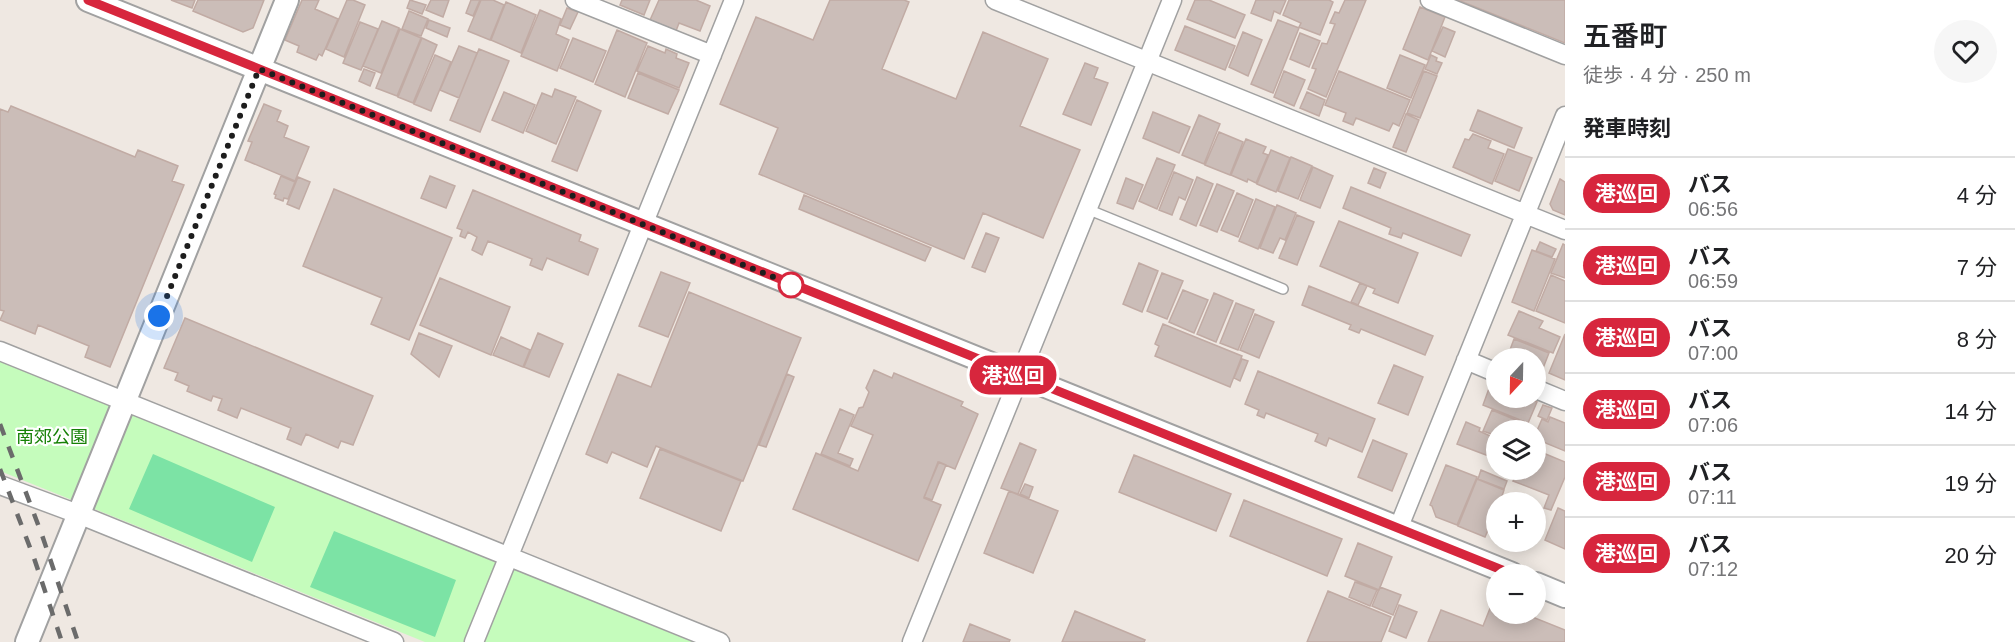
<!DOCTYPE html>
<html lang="ja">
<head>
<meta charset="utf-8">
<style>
	body { margin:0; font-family:Helvetica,"Noto Sans JP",sans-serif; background:#f6f6f6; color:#202124; height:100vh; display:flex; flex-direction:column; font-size:22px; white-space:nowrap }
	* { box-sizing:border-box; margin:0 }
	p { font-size:20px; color:#757577 }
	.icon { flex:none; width:33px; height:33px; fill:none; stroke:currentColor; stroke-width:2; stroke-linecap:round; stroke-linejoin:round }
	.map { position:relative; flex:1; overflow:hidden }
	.details { display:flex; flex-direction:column; background:#fff; width:450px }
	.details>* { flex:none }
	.badge { padding:0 12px; border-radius:20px; font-size:21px; line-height:39px }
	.needle { width:39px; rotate:202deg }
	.tools { position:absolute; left:1486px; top:348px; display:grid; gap:12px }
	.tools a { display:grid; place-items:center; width:60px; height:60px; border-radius:50%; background:#fff; box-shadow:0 3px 15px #0003; font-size:30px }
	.you { position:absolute; width:30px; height:30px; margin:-15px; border:4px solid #fff; border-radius:50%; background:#1a73e8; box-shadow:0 0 0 9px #1a73e833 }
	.map>.badge { position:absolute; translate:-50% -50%; box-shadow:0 0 0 3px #fff }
	h2 { padding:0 18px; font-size:22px; line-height:54px }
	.round { display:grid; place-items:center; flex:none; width:63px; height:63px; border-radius:32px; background:#f6f6f6 }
	.head { display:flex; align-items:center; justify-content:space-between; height:102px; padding:0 18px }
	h1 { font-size:28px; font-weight:600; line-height:45px }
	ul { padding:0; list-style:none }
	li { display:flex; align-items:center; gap:18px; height:72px; padding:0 18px; border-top:2px solid #e0e0e0 }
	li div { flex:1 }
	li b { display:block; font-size:22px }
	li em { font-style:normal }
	li .badge { min-width:66px; font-weight:700; text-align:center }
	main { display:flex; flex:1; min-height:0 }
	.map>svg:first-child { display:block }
	.park { fill:#c5fcbc }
	.pitch { fill:#7ce3a5 }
	.building { fill:#cbbdb8; stroke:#c1aba4; stroke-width:1.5 }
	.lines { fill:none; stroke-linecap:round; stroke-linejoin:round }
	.service-casing { stroke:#a1a1a1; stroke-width:12 }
	.minor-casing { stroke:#a1a1a1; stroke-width:21 }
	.tertiary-casing { stroke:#a1a1a1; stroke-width:26 }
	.service { stroke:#fff; stroke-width:9 }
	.minor { stroke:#fff; stroke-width:18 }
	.tertiary { stroke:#fff; stroke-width:22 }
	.rail { stroke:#6b6b6b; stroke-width:4.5; stroke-dasharray:12 12; stroke-linecap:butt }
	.line-casing { stroke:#fff; stroke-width:14 }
	.line { stroke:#d7263d; stroke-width:9 }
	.walk { stroke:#1d1d1d; stroke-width:6; stroke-dasharray:0 10.8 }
	.stop-dot { fill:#fff; stroke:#d7263d; stroke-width:3 }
	.labels { text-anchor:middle; stroke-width:4.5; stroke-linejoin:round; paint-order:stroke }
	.park-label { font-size:18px; fill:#168106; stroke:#fff }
</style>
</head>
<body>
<main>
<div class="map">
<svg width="1565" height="642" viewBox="0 0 1565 642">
	<rect width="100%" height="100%" fill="#efe8e2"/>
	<path class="park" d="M0,361l693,281h-268l-425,-171z"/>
	<path class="pitch" d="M153,454l122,53 -23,55 -123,-53z
		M334,531l122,49 -21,57 -125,-50z"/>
	<path class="building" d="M171,0h24l-3,8z
		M198,0h66l-11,28 -10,4 -50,-21z
		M302,0h17l-4,9 23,10 -16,37 -3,-2 -3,6 -19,-8 2,-6 -14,-6z
		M347,0h6l12,5 -21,52 -18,-8z
		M410,0l16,5 -4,9 -15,-6z
		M431,0h18l-6,17 -17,-7z
		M471,0h9l-7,16 -7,-3z
		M481,0h12l11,5 -14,35 -22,-9z
		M622,0h28l-6,15 -24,-10z
		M659,0h37l14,6 -10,25 -21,-8 -3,8 -26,-11z
		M830,0h74l5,2 -27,67 74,30 27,-67 65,27 -28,67 60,24 -37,88 -60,-25 -19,46 -205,-85 19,-46 -58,-24 36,-87 57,23z
		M1195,0h14l36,15 -10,23 -48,-19z
		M1256,0h30l-6,14 -6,-3 -3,10 -20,-8z
		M1289,0h40l4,2 -13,33 -21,-8 2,-4 -18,-8z
		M1345,0h21l-40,97 -18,-8 8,-20 -4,-1 10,-25 5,1 8,-20 -5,-1 5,-11 4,1z
		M1458,0h107v43z
		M506,2l30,13 -15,38 -30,-13z
		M1420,7l25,10 -17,43 -25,-11z
		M567,8l11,4 -8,17 -10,-4z
		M540,10l21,9 -5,15 13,6 -12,31 -36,-15z
		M409,11l19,8 -7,17 -19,-7z
		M429,20l21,8 -3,9 -21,-9z
		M1278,20l21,8 -26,65 -22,-9z
		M382,21l17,7 -18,45 -18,-7z
		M360,22l18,7 -17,41 -18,-7z
		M1185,26l50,20 -10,24 -50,-20z
		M1443,27l12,5 -10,25 -13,-6z
		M400,29l21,9 -24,58 -21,-8z
		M617,30l30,13 -22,54 -30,-13z
		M1243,32l19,8 -14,36 -19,-9z
		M1300,33l20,8 -11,26 -19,-8z
		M422,38l15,7 -24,58 -15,-6z
		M573,38l33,13 -13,31 -33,-14z
		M459,46l18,7 -18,45 -19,-8z
		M648,46l17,7 1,-4 11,5 -1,4 13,5 -10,25 -42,-17z
		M479,49l30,12 -29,71 -30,-12z
		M435,55l16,7 -20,49 -17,-7z
		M1400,55l25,10 -14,33 -24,-10z
		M1431,55l6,3 -1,3 6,2 -5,11 -12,-5z
		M1085,63l13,5 -4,10 14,5 -17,42 -28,-11z
		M364,69l11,4 -5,13 -11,-5z
		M1284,71l21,9 -11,26 -20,-9z
		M1339,71l71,29 -11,26 -6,-3 -4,8 -33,-13 -3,7 -10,-4 3,-8 -21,-8z
		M1424,71l13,5 -17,42 -13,-5z
		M638,73l41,17 -11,24 -40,-16z
		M555,89l21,8 -20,47 -30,-13 16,-38 10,4z
		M504,92l31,13 -12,28 -31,-13z
		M1307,92l18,8 -6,16 -19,-8z
		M577,100l24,11 -24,60 -25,-10z
		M264,104l17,7 -4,10 11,5 -4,11 25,10 -14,34 -50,-21 7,-18 -4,-1z
		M11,106l124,51 3,-7 40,16 -6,15 12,4 -74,182 -25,-10 4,-11 -51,-21 -3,9 -35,-14 4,-9 -4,-1v-201l8,3z
		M1478,110l44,18 -8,20 -44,-18z
		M1153,112l37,15 -11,26 -36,-15z
		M1406,114l13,6 -13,32 -13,-5z
		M1199,115l21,9 -16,40 -22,-9z
		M1219,132l24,10 -13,33 -25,-10z
		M1473,134l18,7 -3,7 16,6 -12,30 -39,-17 12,-28 4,1z
		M1246,139l20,8 -3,6 5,2 -12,28 -8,-4 -1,3 -16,-7z
		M1508,149l24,9 -13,33 -24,-10z
		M1271,150l19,8 -14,34 -19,-8z
		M1291,157l21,9 -14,33 -20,-8z
		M1157,158l18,7 -18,44 -18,-8z
		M1313,167l20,9 -13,32 -20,-8z
		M1374,168l12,5 -6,15 -12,-5z
		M1174,172l19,8 -8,20 -6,-3 -7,18 -13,-5z
		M281,176l14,6 -7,17 -4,-1 -1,3 -8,-3 1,-3 -2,-1z
		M430,176l25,10 -9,22 -25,-10z
		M298,177l12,5 -11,27 -12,-5z
		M1197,177l16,7 -17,42 -16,-7z
		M1126,178l17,7 -10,24 -16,-6z
		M1560,179l5,3v33l-12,-5 -3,-6z
		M1217,184l17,7 -17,41 -17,-7z
		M1351,187l119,48 -9,21 -58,-23 -2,5 -12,-4 2,-6 -48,-20z
		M334,189l118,49 -43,102 -38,-16 11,-26 -79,-32z
		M473,190l108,45 -2,6 19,8 -10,26 -41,-17 -5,12 -12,-5 2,-6 -44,-18 -6,14 -10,-5 5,-13 -9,-5 -3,6 -5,-2 2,-6 -5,-2z
		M1237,193l16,7 -15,37 -17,-7z
		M804,195l127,53 -6,13 -126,-52z
		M1256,199l19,8 -17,42 -19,-8z
		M1277,205l19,8 -11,27 -5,-2 -7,15 -13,-5z
		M1297,215l17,7 -17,43 -18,-7z
		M1339,221l79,32 -20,50 -25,-10 2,-4 -55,-23z
		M986,233l13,5 -14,34 -13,-5z
		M1540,242l16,7 -4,8 -16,-6z
		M1563,244l2,1v33l-14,-5z
		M1532,250l23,9 -21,52 -22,-9z
		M1139,263l19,8 -16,41 -19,-8z
		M661,272l29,11 -22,54 -29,-11z
		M1162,273l21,8 -16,38 -20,-8z
		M1551,275l14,6v42l-29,-12z
		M440,278l70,29 -19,48 -71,-30z
		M1360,283l7,3 -9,19 -7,-3z
		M1309,286l124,50 -8,19 -64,-26 -2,4 -10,-4 2,-4 -49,-20z
		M1183,290l25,10 -14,33 -25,-11z
		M689,292l112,46 -58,143 -87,-35 -9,21 -35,-15 -5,11 -21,-9 32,-80 33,13z
		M1214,293l19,8 -17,41 -19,-8z
		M1236,303l18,7 -16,40 -18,-7z
		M1519,311l24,10 -4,7 21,9 -7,16 -45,-18z
		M1255,314l19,8 -15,36 -19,-8z
		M185,318l188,78 -20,49 -12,-4 -3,7 -32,-14 -5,11 -14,-6 4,-11 -50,-20 -4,10 -19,-8 4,-11 -9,-3 -2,5 -24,-10 2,-5 -14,-6 3,-7 -14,-5z
		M1163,324l79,32 -12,31 -75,-31 4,-10 -4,-2z
		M419,333l33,13 -13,31 -28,-23z
		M538,333l25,11 -14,33 -25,-10z
		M1565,334v46l-16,-7z
		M501,337l29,13 -7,17 -30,-12z
		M1514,339l35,14 -11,28 -2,-1v-22h-29z
		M1242,359l6,2 -8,20 -6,-3z
		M1394,365l29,12 -15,38 -30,-12z
		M874,370l18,8 2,-5 69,29 -2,4 17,8 -23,55 -17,-7 -14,36 17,7 -23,56 -125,-52 23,-56 42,18 15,-36 -22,-9 8,-18 4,-1 6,-15 -3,-4z
		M1258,371l117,48 -13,33 -33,-14 -3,8 -11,-5 3,-7 -52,-21 -2,5 -7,-3 2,-5 -14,-6z
		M787,374l7,3 -28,70 -7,-2z
		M1491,383l6,2v13h30l10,4 -9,21 -45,-18z
		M1543,405l9,3 -5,12 -9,-4z
		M840,409l14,6 -16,38 15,6 -3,7 -29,-12z
		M1492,410l36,15 -2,5h-29v6l-14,-5z
		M1550,417l15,6v28l-29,-12v-6l6,-14 6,3z
		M1466,422l14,6 -1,3 18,8v12l-3,7 -37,-14z
		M1373,440l34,14 -15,37 -34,-14z
		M1020,443l16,7 -18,44 -17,-6z
		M660,449l81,32 -20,50 -81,-33z
		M1536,450l29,12v15l-14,33 -7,-2 5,-13 -36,-14 5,-11h18z
		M1134,455l97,39 -15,37 -97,-39z
		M939,462l7,3 -14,35 -8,-3z
		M1446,465l31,12 -20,48 -21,-8 -4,-11 -2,-1z
		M1481,470l26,11 -3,8 -26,-10z
		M1477,479l27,11 -4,12h-3v7l-12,28 -27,-11z
		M1025,484l8,3 -4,11 -9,-4z
		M1009,491l49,20 -25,62 -49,-20z
		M1244,500l98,39 -15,37 -97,-40z
		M1558,508l7,3v38l-20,-9z
		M1358,543l34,14 -13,33 -34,-14z
		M1355,582l22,8 -7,16 -21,-9z
		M1380,587l21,8 -8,20 -21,-9z
		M1328,591l63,26 -10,25h-74z
		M1493,601l4,1v12h28l40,16v12h-137l13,-32 42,16z
		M1399,605l18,7 -11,26 -17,-7z
		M1075,611l70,29 -1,2h-82z
		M970,624l40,16 -1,2h-46z"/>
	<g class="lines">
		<g class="service-casing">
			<path id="service" d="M1087,209l196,80"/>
		</g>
		<g class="minor-casing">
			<path id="minor" d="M575,0l137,55
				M995,0l570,230
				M1430,0l135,55
				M0,351l720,291
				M1466,360l31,13
				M1536,389l29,12
				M0,485l78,29 316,128
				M1398,529l167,-413
				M474,642l260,-642
				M912,642l260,-642"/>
		</g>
		<g class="tertiary-casing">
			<path id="tertiary" d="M88,0l1424,574
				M1536,584l29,12
				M27,642l260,-642"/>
		</g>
		<use href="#service" class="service"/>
		<use href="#minor" class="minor"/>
		<use href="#tertiary" class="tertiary"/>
		<path class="rail" d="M0,424l42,111 36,107
			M0,469l34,89 28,84"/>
	</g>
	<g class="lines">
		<g class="line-casing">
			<path id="line" d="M88,0l1424,574"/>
		</g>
		<use href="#line" class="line"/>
		<path class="walk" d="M159,316l100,-247 539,218 -7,-2"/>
	</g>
	<circle class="stop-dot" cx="791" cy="285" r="12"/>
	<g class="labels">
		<g class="park-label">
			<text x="52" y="443">南郊公園</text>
		</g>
	</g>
</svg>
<div class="tools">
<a><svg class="needle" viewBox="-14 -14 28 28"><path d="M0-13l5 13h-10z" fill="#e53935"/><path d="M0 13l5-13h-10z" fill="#757577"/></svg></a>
<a><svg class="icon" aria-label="layers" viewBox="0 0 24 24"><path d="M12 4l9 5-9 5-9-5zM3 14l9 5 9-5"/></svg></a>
<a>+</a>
<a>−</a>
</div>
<div class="you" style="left:159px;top:316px"></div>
<b class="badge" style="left:1013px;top:375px;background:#d7263d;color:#fff">港巡回</b>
</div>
<section class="details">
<div class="head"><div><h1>五番町</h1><p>徒歩 · 4 分 · 250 m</p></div><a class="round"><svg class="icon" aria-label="heart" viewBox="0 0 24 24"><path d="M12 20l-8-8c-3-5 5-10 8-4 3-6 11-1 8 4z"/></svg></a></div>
<h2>発車時刻</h2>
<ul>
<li><span class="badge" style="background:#d7263d;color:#fff">港巡回</span><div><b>バス</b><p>06:56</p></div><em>4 分</em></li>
<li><span class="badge" style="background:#d7263d;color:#fff">港巡回</span><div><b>バス</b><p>06:59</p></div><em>7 分</em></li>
<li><span class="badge" style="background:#d7263d;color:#fff">港巡回</span><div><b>バス</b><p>07:00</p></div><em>8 分</em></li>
<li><span class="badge" style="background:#d7263d;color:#fff">港巡回</span><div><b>バス</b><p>07:06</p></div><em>14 分</em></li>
<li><span class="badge" style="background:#d7263d;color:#fff">港巡回</span><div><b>バス</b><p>07:11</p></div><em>19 分</em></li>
<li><span class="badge" style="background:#d7263d;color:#fff">港巡回</span><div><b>バス</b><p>07:12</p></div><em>20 分</em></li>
</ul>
</section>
</main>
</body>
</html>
